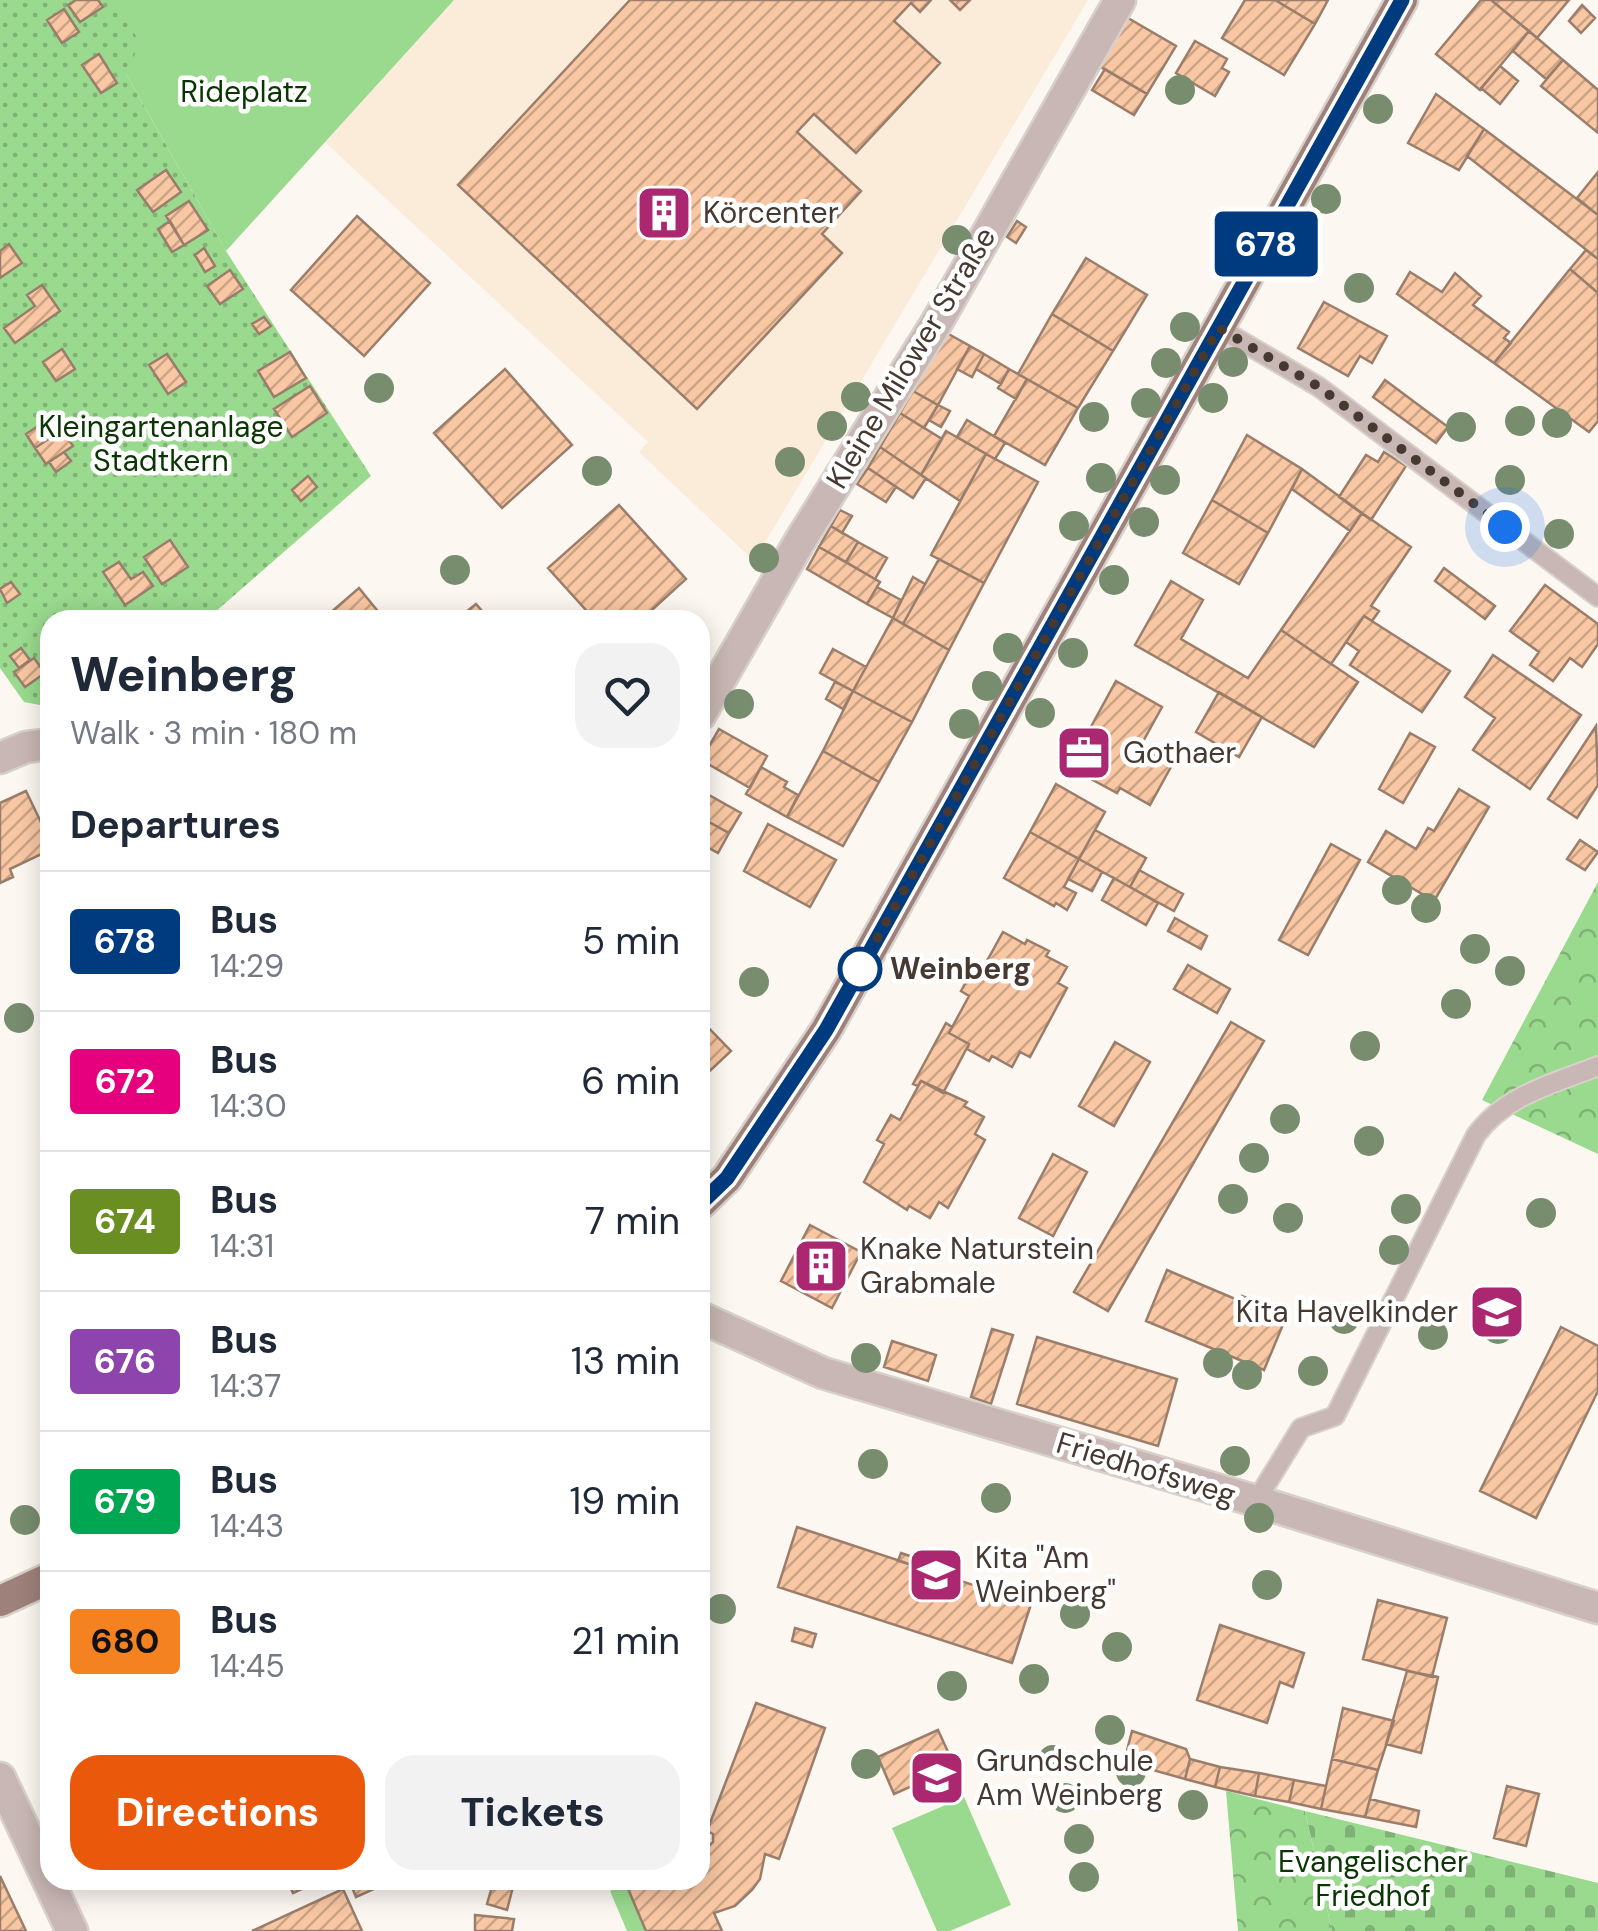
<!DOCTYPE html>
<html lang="en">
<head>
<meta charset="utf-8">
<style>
	body { margin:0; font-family:"DM Sans",sans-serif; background:#f2f2f3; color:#1f2937; height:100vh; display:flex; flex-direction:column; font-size:38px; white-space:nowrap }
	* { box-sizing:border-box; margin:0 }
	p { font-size:32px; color:#747a83 }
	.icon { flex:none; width:55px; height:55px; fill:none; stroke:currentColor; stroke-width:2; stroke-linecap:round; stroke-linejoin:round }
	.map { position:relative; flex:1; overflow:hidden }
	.sheet { position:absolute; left:40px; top:610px; width:670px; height:1280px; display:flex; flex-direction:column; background:#fff; border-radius:30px; box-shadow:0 5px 25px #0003 }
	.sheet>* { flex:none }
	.badge { padding:0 20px; border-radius:8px; font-size:35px; line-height:65px }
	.you { position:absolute; width:50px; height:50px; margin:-25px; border:8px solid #fff; border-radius:50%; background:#1a73e8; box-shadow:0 0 0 15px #1a73e833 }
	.map>.badge { position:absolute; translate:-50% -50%; box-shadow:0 0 0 5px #fff }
	h2 { padding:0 30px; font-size:38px; line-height:90px }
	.round { display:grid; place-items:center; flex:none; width:105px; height:105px; border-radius:30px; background:#f2f2f3 }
	.head { display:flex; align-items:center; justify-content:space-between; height:170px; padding:0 30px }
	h1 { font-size:48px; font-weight:800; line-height:75px }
	.button { display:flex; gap:20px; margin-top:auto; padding:20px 30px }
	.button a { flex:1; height:115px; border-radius:30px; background:#ea580c; color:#fff; font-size:40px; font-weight:800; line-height:115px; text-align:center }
	.button a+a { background:#f2f2f3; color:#1f2937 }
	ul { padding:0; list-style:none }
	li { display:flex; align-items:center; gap:30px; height:140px; padding:0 30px; border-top:2px solid #e0e1e3 }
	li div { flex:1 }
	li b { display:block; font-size:38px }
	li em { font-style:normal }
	li .badge { min-width:110px; font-weight:700; text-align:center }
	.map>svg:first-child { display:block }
	.commercial { fill:#fbebd9 }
	.green { fill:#99da8e }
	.forest { fill:url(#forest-crowns) }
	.cemetery { fill:url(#cemetery-stones) }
	.garden { fill:url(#garden-dots) }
	.building { fill:url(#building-hatch); stroke:#9a7e6b; stroke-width:2.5 }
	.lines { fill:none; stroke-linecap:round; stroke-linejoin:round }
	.lane-casing { stroke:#d8d1cb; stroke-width:22 }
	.street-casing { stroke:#d8d1cb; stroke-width:35 }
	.primary-casing { stroke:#d8d1cb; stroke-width:35 }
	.lane { stroke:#c8b7b4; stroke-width:18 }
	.street { stroke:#c8b7b4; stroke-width:30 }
	.primary { stroke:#9f817b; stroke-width:30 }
	.tree { fill:#778d6e }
	.line-casing { stroke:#fff; stroke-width:22 }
	.line { stroke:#003b80; stroke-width:15 }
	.walk { stroke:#463931; stroke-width:10; stroke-dasharray:0 18 }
	.stop-dot { fill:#fff; stroke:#003b80; stroke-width:5 }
	.labels { text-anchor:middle; stroke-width:9; stroke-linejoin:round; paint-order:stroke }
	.park-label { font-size:30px; fill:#093602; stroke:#fff }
	.poi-label { font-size:30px; fill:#463931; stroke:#fff; text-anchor:start }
	.street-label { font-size:30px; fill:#463931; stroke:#fff }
	.stop-label { font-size:30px; font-weight:bold; fill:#463931; stroke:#fff; text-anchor:start }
</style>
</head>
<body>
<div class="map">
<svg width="1598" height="1931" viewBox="0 0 1598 1931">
	<defs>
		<pattern id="forest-crowns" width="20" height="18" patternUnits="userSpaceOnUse" patternTransform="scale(2.5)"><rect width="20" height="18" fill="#99da8e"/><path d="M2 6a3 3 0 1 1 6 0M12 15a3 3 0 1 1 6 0" fill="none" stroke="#7fb275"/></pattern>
		<pattern id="cemetery-stones" width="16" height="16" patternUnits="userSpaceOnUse" patternTransform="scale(2.5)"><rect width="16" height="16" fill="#99da8e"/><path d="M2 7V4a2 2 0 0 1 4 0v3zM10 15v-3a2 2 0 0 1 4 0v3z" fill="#7fb275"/></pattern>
		<pattern id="garden-dots" width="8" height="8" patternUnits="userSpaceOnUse" patternTransform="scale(2.5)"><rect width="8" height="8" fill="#99da8e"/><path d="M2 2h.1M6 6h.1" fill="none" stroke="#7fb275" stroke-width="1.8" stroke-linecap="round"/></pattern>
		<pattern id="building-hatch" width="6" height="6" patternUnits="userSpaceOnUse" patternTransform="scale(2.5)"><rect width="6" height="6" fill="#f9c7a3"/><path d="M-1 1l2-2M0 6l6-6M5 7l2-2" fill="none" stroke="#cba385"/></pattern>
	</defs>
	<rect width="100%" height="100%" fill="#fdf7f2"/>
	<path class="commercial" d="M454,0h634l-334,561 -115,-109 9,-10 -323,-300z"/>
	<path class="green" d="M115,0h339l-228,251 -100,-177z
		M964,1797l47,108 -61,26h-13l-45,-103z
		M626,1884l20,47h-19l-17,-40z"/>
	<path class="forest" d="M1598,882v272l-116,-54z
		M1226,1791l79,20 27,120h-94z"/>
	<path class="cemetery" d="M1305,1811l293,72v48h-266z"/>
	<path class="garden" d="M0,0h115l25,43 -14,31 100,177 145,225 -165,144h-156v87l-26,-5 -24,-34z"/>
	<path class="building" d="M76,0h22l5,7 -23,15 -12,-17z
		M630,0h301l-11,12 -9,-9 -17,18 46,42 -84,90 -42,-39 -17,18 64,59 -39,43 20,19 -145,156 -239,-224z
		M950,0h20l-10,10z
		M1245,0h30l40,24 -31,51 -62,-37z
		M1275,0h53l-13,24z
		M1481,0h10l38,31 -49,59 -44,-36z
		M1491,0h78l-32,38z
		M1582,5l13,13 -14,15 -12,-12z
		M64,9l15,23 -17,11 -15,-23z
		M1128,18l48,28 -29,48 -48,-28z
		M1529,31l34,29 -17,19 -33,-28z
		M1195,41l32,18 -5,9 7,4 -14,24 -39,-23z
		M99,54l18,29 -16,10 -19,-28z
		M1563,60l35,30v43l-57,-47z
		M1500,66l18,15 -18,23 -19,-16z
		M1105,69l42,25 -13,21 -42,-25z
		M1436,94l48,35 -25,41 -51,-27z
		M1484,129l114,86v44l-131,-103z
		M166,170l15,22 -28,20 -16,-22z
		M1598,172v43l-21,-17z
		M189,201l19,29 -24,15 -18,-29z
		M357,216l73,67 -66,73 -73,-66z
		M170,221l14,24 -12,7 -14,-23z
		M1017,221l9,6 -10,16 -9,-6z
		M9,244l13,19 -22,15v-27z
		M204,248l11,18 -10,6 -10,-17z
		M1586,250l12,9v34l-28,-24z
		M1086,258l61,37 -34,56 -61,-37z
		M1570,269l28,24v128l-9,11 -95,-69z
		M230,270l13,19 -23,15 -13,-18z
		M1410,272l32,20 13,-19 26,23 -8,9 36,27 -5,6 7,5 -17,20 -97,-69z
		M42,285l18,26 -45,32 -11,-15 31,-22 -8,-11z
		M1324,302l63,34 -15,27 -12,-7 -12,20 -50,-28z
		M1052,314l61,37 -35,57 -60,-34z
		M264,317l7,9 -12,8 -7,-10z
		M945,332l25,14 -32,59 -25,-14z
		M970,346l14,8 -12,23 -15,-8z
		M62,349l13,20 -19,12 -13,-19z
		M290,352l16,26 -32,19 -16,-26z
		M167,354l19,28 -18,12 -19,-29z
		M984,354l25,15 -8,15 -25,-15z
		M505,369l67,76 -70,63 -68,-75z
		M1009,369l18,10 -11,20 -18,-11z
		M1027,379l51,29 -33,57 -51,-29z
		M1385,380l63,47 -12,16 -63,-46z
		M310,386l17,27 -35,24 -18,-28z
		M913,391l25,14 -14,23 -24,-15z
		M938,405l12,6 -9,16 -12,-7z
		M900,413l42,26 -21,36 -41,-28z
		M53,416l9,14 -27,18 -9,-14z
		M967,420l38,23 -10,16 -38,-22z
		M62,430l11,16 -27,18 -11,-16z
		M946,431l40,23 -26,47 -39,-26z
		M1247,435l55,34 -34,64 -56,-33z
		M880,447l46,31 -13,20 -45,-30z
		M64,452l7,9 -15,11 -7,-10z
		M1384,452l22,14 -35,54 -32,-23 27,-42 12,7z
		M986,454l52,28 -54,101 -53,-28z
		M868,468l28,19 -10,15 -29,-18z
		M1302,469l60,44 -12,18 -58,-42z
		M308,476l9,11 -16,14 -9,-11z
		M1212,500l56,33 -29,51 -56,-31z
		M619,505l67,74 -45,41h-46l-47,-52z
		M840,510l12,6 -10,17 -11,-7z
		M1362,513l49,34 -40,59 8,5 -7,10 -8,-5 -33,48 -50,-34z
		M831,526l27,16 -12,20 -27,-15z
		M170,540l18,27 -26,17 -18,-27z
		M858,542l29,16 -12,21 -29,-17z
		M819,547l61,35 -13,22 -60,-35z
		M939,559l45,24 -35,67 -46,-26z
		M119,562l12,17 12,-7 10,14 -28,19 -22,-33z
		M1444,568l51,38 -10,13 -50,-38z
		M913,577l12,7 -22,40 -10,-6z
		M1171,581l32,19 -22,39 67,39 33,-48 77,52 -44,65 -179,-102z
		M11,582l9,12 -13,9 -7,-14z
		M1545,585l53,39v20l-16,23 -12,-9 -17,23 -23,-16 9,-13 -29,-21z
		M877,587l24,13 -8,18 -26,-14z
		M359,588l26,32h-63z
		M476,604l14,16h-34z
		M1364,616l86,55 -28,41 -72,-47 9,-14 -13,-9z
		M893,618l56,32 -37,72 -59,-31z
		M21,648l9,12 -11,8 -9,-12z
		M833,649l33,18 -13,24 -33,-18z
		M1493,655l88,60 -51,74 -57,-39 22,-32 -30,-21z
		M34,658l11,15 -20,14 -11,-15z
		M1116,681l46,26 -22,40 32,18 -22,40 -30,-17 -3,5 -48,-26z
		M835,682l18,9 -10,18 -17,-10z
		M853,691l59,31 -33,60 -56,-31z
		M1219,692l43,25 -23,40 -43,-25z
		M1596,726l2,59 -21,33 -29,-19z
		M719,729l48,27 -17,32 -49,-28z
		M1410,733l25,14 -32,56 -24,-14z
		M823,751l56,31 -36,64 -56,-29z
		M761,767l26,15 -3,5 14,8 -11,22 -41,-23z
		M1056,784l49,28 -26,47 -49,-27z
		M1459,789l30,18 -55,94 -66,-39 18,-31 30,18 12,-21 6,3z
		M700,790l41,23 -12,20 -29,-16z
		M26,791l24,50v9l-40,19 3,8 -13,6v-80z
		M700,817l29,16 -11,20 -18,-10z
		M768,824l68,36 -26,47 -66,-36z
		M1095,830l51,28 -16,29 -51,-28z
		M1030,832l49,27 -15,28 12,6 -9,17 -11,-7 -2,3 -50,-28z
		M1580,840l18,12 -13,18 -18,-11z
		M1331,844l29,16 -52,95 -29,-15z
		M1079,859l23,13 -10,19 -24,-12z
		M1139,870l44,24 -9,17 -44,-24z
		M1114,878l44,25 -12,22 -44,-25z
		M1175,918l32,18 -6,13 -33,-18z
		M1003,932l22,12 2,-4 22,11 -3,5 21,11 -9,16 9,5 -37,69 -10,-5 -8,15 -20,-11 -3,5 -22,-12 2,-5 -20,-11 20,-37 -8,-5 15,-27 7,4z
		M1188,965l42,24 -13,24 -43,-24z
		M700,1019l31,32 -31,29z
		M1231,1022l33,19 -156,270 -34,-19z
		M946,1023l6,4 -3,6 20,11 -26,49 -22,-12 -3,5 -5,-2z
		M1115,1042l35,20 -36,64 -35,-20z
		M921,1081l46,21 -3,4 20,11 -9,17 10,6 -37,68 -9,-6 -9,16 -21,-12 -2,4 -43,-28 20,-38 -7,-4 14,-25 9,5z
		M1053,1154l34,18 -34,64 -34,-18z
		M810,1225l51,27 -29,56 -51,-27z
		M1167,1270l73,31 2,-5 45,19 -23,55 -118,-49z
		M1561,1327l37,19v45l-62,127 -56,-27z
		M992,1329l21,6 -22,69 -20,-7z
		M1037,1337l140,42 -19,67 -141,-42z
		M892,1341l44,14 -8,26 -44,-14z
		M797,1527l234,77 -19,59 -234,-76z
		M901,1553l30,10 -2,7 -31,-9z
		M1378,1600l69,18 -15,59 -69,-18z
		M1220,1625l84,28 -11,34 -13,-5 -13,41 -70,-23z
		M795,1628l21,6 -4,13 -20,-6z
		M1407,1671l31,6 -17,76 -35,-9z
		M756,1703l69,25 -46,131 -14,-5 -5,25 -8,11 -17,16 -21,7 8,18h-76l-20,-47 8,-4h66v-25l13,-13v-8l-6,-3z
		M1343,1708l51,13 -16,49 -46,-11z
		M938,1730l17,37 -61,27 -16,-37z
		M1132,1731l54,18 4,10 -5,20 -61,-17z
		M1190,1759l30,8 -5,20 -30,-8z
		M1332,1759l46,11 -13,47 -44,-8z
		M1220,1767l39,6 -4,23 -40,-9z
		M1259,1773l35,7 -5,22 -34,-6z
		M1294,1780l32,6 -5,23 -32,-7z
		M1507,1786l32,8 -13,52 -32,-8z
		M1370,1799l49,12 -3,16 -51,-10z
		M0,1876l26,55h-26z
		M287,1880h34l-28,13z
		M362,1880h7l5,9 -18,8 -5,-12z
		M494,1880l20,3 -7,27 -20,-6z
		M343,1889l19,42h-110z
		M475,1915l39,4 -2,12h-37z"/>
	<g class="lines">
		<g class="lane-casing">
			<path id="lane" d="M1219,328l100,59 279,210
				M1256,1501l45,-73 34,-12 141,-281c29,-40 77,-51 122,-69"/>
		</g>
		<g class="street-casing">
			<path id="street" d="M700,715l100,-174 137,-219 183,-322
				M0,758l26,-11 24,-3
				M700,1317l123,56 433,128 342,107
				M0,1778l72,153"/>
		</g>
		<g class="primary-casing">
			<path id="primary" d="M700,1204l27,-26 99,-148 576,-1030
				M0,1601l50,-23"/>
		</g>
		<use href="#lane" class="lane"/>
		<use href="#street" class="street"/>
		<use href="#primary" class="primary"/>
	</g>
	<g class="tree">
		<circle cx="1180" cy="90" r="15"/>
		<circle cx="1378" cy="109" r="15"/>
		<circle cx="1326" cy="199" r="15"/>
		<circle cx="957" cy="240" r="15"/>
		<circle cx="1300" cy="241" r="15"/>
		<circle cx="1359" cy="288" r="15"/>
		<circle cx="1185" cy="327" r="15"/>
		<circle cx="1233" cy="362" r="15"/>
		<circle cx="1166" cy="363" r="15"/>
		<circle cx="379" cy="388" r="15"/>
		<circle cx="856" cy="397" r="15"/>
		<circle cx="1213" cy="398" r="15"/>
		<circle cx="1146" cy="403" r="15"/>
		<circle cx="1094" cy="417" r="15"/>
		<circle cx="1520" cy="421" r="15"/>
		<circle cx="1557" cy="423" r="15"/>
		<circle cx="832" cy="426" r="15"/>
		<circle cx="1461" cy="427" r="15"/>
		<circle cx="790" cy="462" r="15"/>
		<circle cx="597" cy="471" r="15"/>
		<circle cx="1101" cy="478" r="15"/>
		<circle cx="1165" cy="480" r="15"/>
		<circle cx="1510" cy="480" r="15"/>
		<circle cx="1144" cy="522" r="15"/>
		<circle cx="1074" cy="526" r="15"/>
		<circle cx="1559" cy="534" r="15"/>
		<circle cx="764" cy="558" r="15"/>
		<circle cx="455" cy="570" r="15"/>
		<circle cx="1114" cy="580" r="15"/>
		<circle cx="1008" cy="648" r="15"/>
		<circle cx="1073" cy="653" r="15"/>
		<circle cx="987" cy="686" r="15"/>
		<circle cx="739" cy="704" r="15"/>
		<circle cx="1040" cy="713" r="15"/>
		<circle cx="964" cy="724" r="15"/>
		<circle cx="1397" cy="890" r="15"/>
		<circle cx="1426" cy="908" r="15"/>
		<circle cx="1475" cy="949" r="15"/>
		<circle cx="1510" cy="971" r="15"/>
		<circle cx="754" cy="982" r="15"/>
		<circle cx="1456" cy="1004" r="15"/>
		<circle cx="19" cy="1018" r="15"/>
		<circle cx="1365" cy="1046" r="15"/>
		<circle cx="1285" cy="1119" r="15"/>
		<circle cx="1369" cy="1141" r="15"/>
		<circle cx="1254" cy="1158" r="15"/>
		<circle cx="1233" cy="1199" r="15"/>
		<circle cx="1406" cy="1209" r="15"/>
		<circle cx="1541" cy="1213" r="15"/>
		<circle cx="1288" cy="1218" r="15"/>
		<circle cx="1394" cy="1250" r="15"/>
		<circle cx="1344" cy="1319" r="15"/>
		<circle cx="1498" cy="1329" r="15"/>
		<circle cx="1433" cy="1335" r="15"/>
		<circle cx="866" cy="1358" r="15"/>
		<circle cx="1218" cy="1363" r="15"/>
		<circle cx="1313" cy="1371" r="15"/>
		<circle cx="1247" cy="1375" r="15"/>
		<circle cx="1235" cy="1461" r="15"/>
		<circle cx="873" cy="1464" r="15"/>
		<circle cx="996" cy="1498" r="15"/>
		<circle cx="1259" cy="1518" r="15"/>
		<circle cx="25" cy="1520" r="15"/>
		<circle cx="1267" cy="1585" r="15"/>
		<circle cx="721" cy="1609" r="15"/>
		<circle cx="1075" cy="1614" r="15"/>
		<circle cx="1117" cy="1647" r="15"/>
		<circle cx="1034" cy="1679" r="15"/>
		<circle cx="952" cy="1686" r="15"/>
		<circle cx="1110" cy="1730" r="15"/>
		<circle cx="1053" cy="1760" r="15"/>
		<circle cx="866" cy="1764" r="15"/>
		<circle cx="1131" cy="1772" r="15"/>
		<circle cx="1065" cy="1798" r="15"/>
		<circle cx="1193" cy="1805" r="15"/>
		<circle cx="1079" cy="1839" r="15"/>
		<circle cx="1084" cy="1877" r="15"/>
	</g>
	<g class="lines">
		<g class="line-casing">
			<path id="line" d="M700,1204l27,-26 99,-148 576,-1030"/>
		</g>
		<use href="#line" class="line"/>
		<path class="walk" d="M860,969l359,-641 100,59 186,140"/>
	</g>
	<defs>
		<g id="building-square" transform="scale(2.875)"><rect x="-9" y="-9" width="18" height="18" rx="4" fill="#ab2770" stroke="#fff"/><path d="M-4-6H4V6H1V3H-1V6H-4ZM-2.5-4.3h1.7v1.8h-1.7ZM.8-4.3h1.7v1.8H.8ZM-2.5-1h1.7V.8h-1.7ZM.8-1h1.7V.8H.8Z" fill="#fff"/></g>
		<g id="office-square" transform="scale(2.875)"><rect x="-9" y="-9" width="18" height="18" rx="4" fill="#ab2770" stroke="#fff"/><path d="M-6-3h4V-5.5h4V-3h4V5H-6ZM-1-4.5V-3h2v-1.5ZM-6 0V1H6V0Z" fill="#fff"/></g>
		<g id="school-square" transform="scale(2.875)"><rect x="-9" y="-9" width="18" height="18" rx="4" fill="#ab2770" stroke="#fff"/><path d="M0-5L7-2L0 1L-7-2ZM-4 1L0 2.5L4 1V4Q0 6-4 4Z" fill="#fff"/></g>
	</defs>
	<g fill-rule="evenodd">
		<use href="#building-square" x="664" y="213"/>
		<use href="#office-square" x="1084" y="753"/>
		<use href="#building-square" x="821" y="1266"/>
		<use href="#school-square" x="1497" y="1312"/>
		<use href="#school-square" x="936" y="1575"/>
		<use href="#school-square" x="937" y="1778"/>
	</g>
	<circle class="stop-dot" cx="860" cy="969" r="20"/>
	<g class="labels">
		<g class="park-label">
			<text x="244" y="102">Rideplatz</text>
			<text x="161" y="437">Kleingartenanlage<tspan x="161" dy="34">Stadtkern</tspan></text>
			<text x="1373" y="1872">Evangelischer<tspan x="1373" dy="34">Friedhof</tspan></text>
		</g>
		<g class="poi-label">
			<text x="703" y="223">Körcenter</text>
			<text x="1123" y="763">Gothaer</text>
			<text x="860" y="1259">Knake Naturstein<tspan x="860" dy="34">Grabmale</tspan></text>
			<text x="1458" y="1322" text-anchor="end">Kita Havelkinder</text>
			<text x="975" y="1568">Kita "Am<tspan x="975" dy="34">Weinberg"</tspan></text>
			<text x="976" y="1771">Grundschule<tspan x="976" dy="34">Am Weinberg</tspan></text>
		</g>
		<g class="street-label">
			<text transform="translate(911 358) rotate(-59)" y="10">Kleine Milower Straße</text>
			<text transform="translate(1146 1469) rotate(17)" y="10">Friedhofsweg</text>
		</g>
		<g class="stop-label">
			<text x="890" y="979">Weinberg</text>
		</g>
	</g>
</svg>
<div class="you" style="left:1505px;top:527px"></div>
<b class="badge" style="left:1266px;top:244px;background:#003b80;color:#fff">678</b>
<section class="sheet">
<div class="head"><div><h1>Weinberg</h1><p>Walk · 3 min · 180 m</p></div><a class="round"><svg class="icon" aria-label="heart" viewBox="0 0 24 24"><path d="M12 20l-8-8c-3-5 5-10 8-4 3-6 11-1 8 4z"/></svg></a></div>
<h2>Departures</h2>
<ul>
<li><span class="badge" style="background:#003b80;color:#fff">678</span><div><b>Bus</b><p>14:29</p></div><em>5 min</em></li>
<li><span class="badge" style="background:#e6007e;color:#fff">672</span><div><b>Bus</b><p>14:30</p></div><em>6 min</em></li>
<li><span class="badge" style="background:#6b8e23;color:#fff">674</span><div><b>Bus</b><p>14:31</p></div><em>7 min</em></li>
<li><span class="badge" style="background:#8e44ad;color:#fff">676</span><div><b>Bus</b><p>14:37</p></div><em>13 min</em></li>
<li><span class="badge" style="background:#00a651;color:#fff">679</span><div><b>Bus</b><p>14:43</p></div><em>19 min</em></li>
<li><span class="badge" style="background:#f58220;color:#111">680</span><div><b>Bus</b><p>14:45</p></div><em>21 min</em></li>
</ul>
<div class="button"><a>Directions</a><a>Tickets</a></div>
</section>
</div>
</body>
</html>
